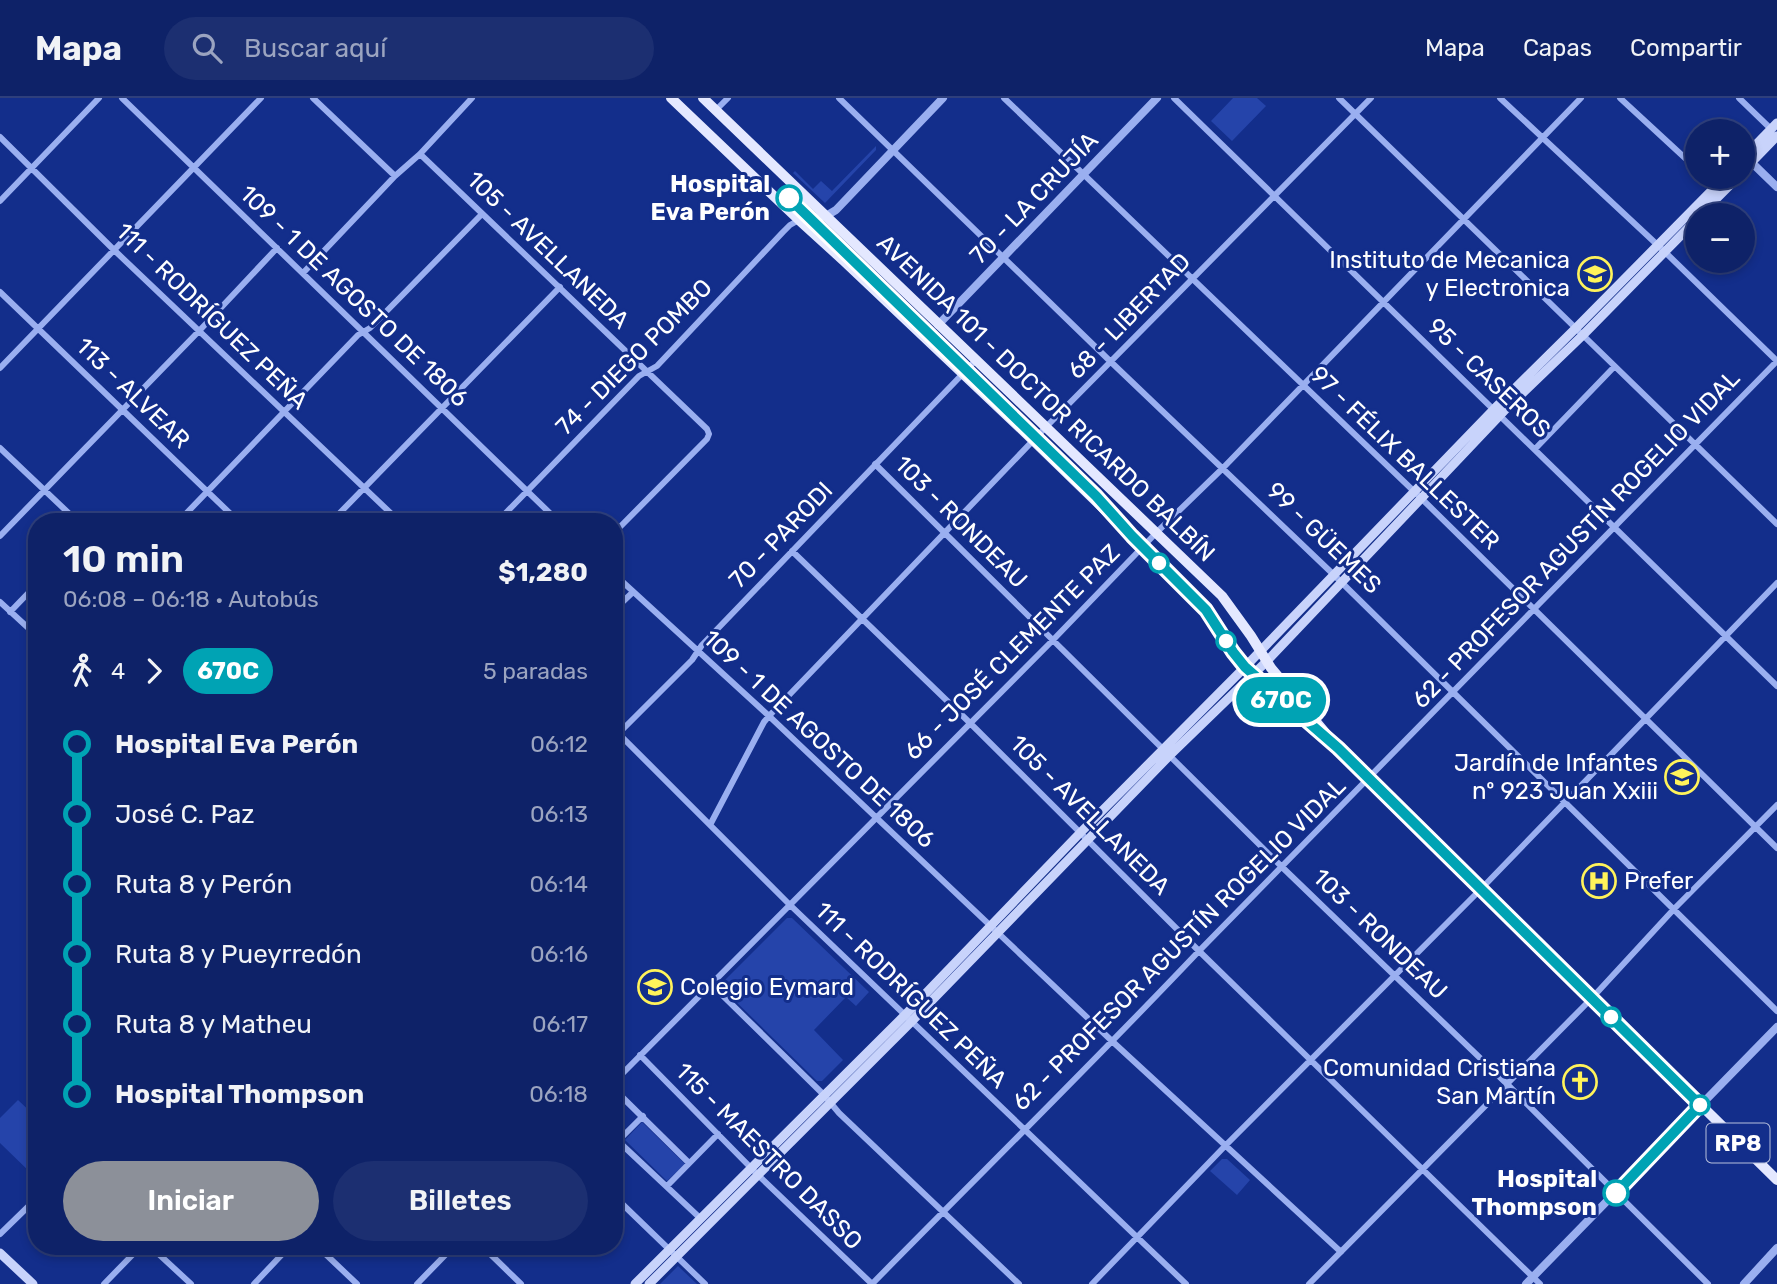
<!DOCTYPE html>
<html lang="es">
<head>
<meta charset="utf-8">
<style>
	body { margin:0; font-family:Rubik,sans-serif; background:#1c2f71; color:#f1f3f6; height:100vh; display:flex; flex-direction:column; font-size:26px; white-space:nowrap }
	* { box-sizing:border-box; margin:0 }
	p { font-size:23px; color:#9ba4c0 }
	.icon { flex:none; width:38px; height:38px; fill:none; stroke:currentColor; stroke-width:2; stroke-linecap:round; stroke-linejoin:round }
	.map { position:relative; flex:1; overflow:hidden }
	.sheet { position:absolute; left:28px; top:415px; width:595px; height:742px; display:flex; flex-direction:column; background:#0e2268; border-radius:28px; box-shadow:0 4px 10px #0003,0 0 0 2px #2e3f7c }
	.sheet>* { flex:none }
	.badge { padding:0 14px; border-radius:23px; font-size:24px; line-height:46px }
	.controls { position:absolute; left:1685px; top:21px; display:grid; gap:14px }
	.controls a { display:grid; place-items:center; width:70px; height:70px; border-radius:50%; background:#0e2268; box-shadow:0 4px 10px #0003,0 0 0 2px #2e3f7c; font-size:35px }
	.map>.badge { position:absolute; translate:-50% -50%; box-shadow:0 0 0 4px #fff }
	.legs { display:flex; align-items:center; gap:10px; height:77px; padding:0 35px; font-size:23px }
	.legs p { margin-inline-start:auto }
	.headline { display:flex; align-items:center; justify-content:space-between; height:119px; padding:0 35px }
	h1 { font-size:38px; font-weight:600; line-height:52px }
	.primary-button { display:flex; gap:14px; margin-top:auto; padding:14px 35px }
	.primary-button a { flex:1; height:80px; border-radius:42px; background:#8c9099; color:#fff; font-size:28px; font-weight:600; line-height:80px; text-align:center }
	.primary-button a+a { background:#1c2f71; color:#f1f3f6 }
	ul { padding:0 35px; list-style:none }
	li { display:flex; align-items:center; gap:24px; height:70px; font-size:26px }
	li i { display:grid; place-items:center; width:10px; height:100%; margin:0 9px; background:currentColor }
	li i::after { content:''; width:18px; height:18px; margin:-9px; border:5px solid; border-radius:50%; background:#0e2268 }
	li p { margin-inline-start:auto }
	li:first-child i { background:linear-gradient(#0000 50%,currentColor 0) }
	li:last-child i { background:linear-gradient(currentColor 50%,#0000 0) }
	header { display:flex; align-items:center; gap:42px; box-sizing:border-box; height:98px; padding:0 35px; background:#0e2268; border-bottom:2px solid #2e3f7c }
	header strong { font-size:33px }
	nav { display:flex; gap:38px; margin-inline-start:auto; font-size:24px }
	.search { width:490px; height:63px; background:#1c2f71; display:flex; align-items:center; gap:18px; box-sizing:border-box; padding:0 24px; border-radius:38px; color:#9ba4c0; font-size:26px }
	.map>svg:first-child { display:block }
	.green { fill:#2544aa }
	.lines { fill:none; stroke-linecap:round; stroke-linejoin:round }
	.minor { stroke:#9aaff0; stroke-width:6 }
	.tertiary { stroke:#9aaff0; stroke-width:8 }
	.secondary { stroke:#c8d3fb; stroke-width:9 }
	.primary { stroke:#e4e8ff; stroke-width:10 }
	.line-1-casing { stroke:#fff; stroke-width:16 }
	.line-1 { stroke:#00a3b4; stroke-width:10 }
	.stop-1-dot { fill:#fff; stroke:#00a3b4; stroke-width:3.5 }
	.labels { text-anchor:middle; stroke-width:6; stroke-linejoin:round; paint-order:stroke }
	.shield { fill:#132e8b; stroke:#b8c0dc; stroke-width:2 }
	.shield-label { font-size:23px; font-weight:bold; fill:#fff }
	.stop-label { font-size:24px; font-weight:bold; fill:#fff; stroke:#132e8b; text-anchor:end }
	.street-label { font-size:24px; fill:#fff; stroke:#132e8b }
	.poi-label { font-size:24px; fill:#fff; stroke:#132e8b; text-anchor:end }
</style>
</head>
<body>
<header>
<strong>Mapa</strong>
<div class="search"><svg class="icon" aria-label="search" viewBox="0 0 24 24"><circle cx="10" cy="10" r="6"/><path d="M15 15l6 6"/></svg>Buscar aquí</div>
<nav><a>Mapa</a><a>Capas</a><a>Compartir</a></nav>
</header>
<div class="map">
<svg width="1777" height="1186" viewBox="0 0 1777 1186">
	<rect width="100%" height="100%" fill="#132e8b"/>
	<path class="green" d="M1233,0h24l9,8 -34,35 -21,-20z
		M876,48v4l-51,53 -32,-30 2,-2 18,18 8,-8 11,10z
		M787,820h5l77,74 -13,14 -10,-9 -32,33 29,30 -21,21h-5l-95,-93v-5z
		M18,1002l19,18v55l-3,3 -34,-33v-25z
		M642,1024l43,42 -18,17 -42,-41z
		M1222,1061h5l23,21 -13,15 -27,-24z
		M678,1168l19,18h-37z"/>
	<g class="lines">
		<path class="minor" d="M122,0l437,424
			M313,0l82,78
			M839,0l272,264 223,213 443,436
			M1004,0l418,401 355,349
			M1174,0l603,588
			M1339,0l438,426
			M1500,0l165,154 112,109
			M1620,0l78,72
			M1739,0l32,31
			M716,12l12,-12
			M0,39l114,113 286,272
			M420,56l287,275 2,5 -2,5 -93,94
			M1705,79l11,9
			M0,103l99,-103
			M303,175l92,-97 25,-22 52,-56
			M0,194l239,230
			M0,270l261,-270
			M0,350l78,74
			M1535,351l79,-82
			M875,366l407,403 225,217 201,200
			M178,424l180,-187 12,-7 112,-114
			M331,424l229,-235
			M497,424l142,-146 18,-10 126,-134 7,-7 9,-5
			M0,438l200,-206 77,-82
			M792,453l177,171 230,229 341,333
			M614,476l155,142 344,326 228,210
			M0,504l37,34
			M614,512l19,-18
			M10,514l27,-28
			M614,631l175,175 397,380
			M614,640l78,-78 10,-15 274,-285
			M710,727l54,-103 5,-6 277,-289 325,-329
			M711,886l113,111 15,18 180,171
			M640,957l117,119 115,110
			M614,984l439,-442 104,-108 66,-64 358,-370
			M614,991l75,74
			M618,1043l82,77
			M614,1047l29,-29
			M667,1088l51,-52
			M614,1098l91,88
			M0,1136l37,-36
			M150,1148l41,38
			M317,1148l40,38
			M482,1148l39,38
			M104,1186l37,-38
			M254,1186l36,-38
			M417,1186l37,-38
			M872,1186c109,-111 220,-220 327,-333l578,-590
			M1092,1186l133,-138 256,-257 296,-306
			M1309,1186l283,-286 82,-89 103,-104"/>
		<path class="tertiary" d="M1747,60l30,29
			M799,122l27,-4 10,-6 107,-112
			M938,227l219,-227
			M1526,1186l251,-257
			M1744,1186l33,-36"/>
		<path class="secondary" d="M1743,60l34,-35
			M1743,73l34,-35
			M1700,117l38,-38
			M0,1155l33,31
			M635,1186l271,-270 174,-181 165,-166 249,-258 82,-81 149,-151
			M649,1186l263,-263 258,-266 96,-93 240,-253 77,-74 115,-117"/>
		<path class="primary" d="M671,0l128,122 45,41 190,180 109,106 63,63 27,42 12,15 69,61
			M703,0l519,498 29,40 20,32 67,80 439,432"/>
	</g>
	<g class="lines">
		<g class="line-1-casing">
			<path id="line-1" d="M789,100l307,298 36,40 74,74 27,42 12,15 93,81 362,357 -84,88"/>
		</g>
		<use href="#line-1" class="line-1"/>
	</g>
	<defs>
		<g id="university-ring" transform="scale(1.75)"><circle r="9.5" fill="#132e8b" stroke="#fff35a" stroke-width="1.5"/><path d="M0-5L7-2L0 1L-7-2ZM-4 1L0 2.5L4 1V4Q0 6-4 4Z" fill="#fff35a"/></g>
		<g id="school-ring" transform="scale(1.75)"><circle r="9.5" fill="#132e8b" stroke="#fff35a" stroke-width="1.5"/><path d="M0-5L7-2L0 1L-7-2ZM-4 1L0 2.5L4 1V4Q0 6-4 4Z" fill="#fff35a"/></g>
		<g id="hospital-ring" transform="scale(1.75)"><circle r="9.5" fill="#132e8b" stroke="#fff35a" stroke-width="1.5"/><path d="M-5-5h3v3.5h4V-5h3V5h-3V1.5h-4V5h-3Z" fill="#fff35a"/></g>
		<g id="church-ring" transform="scale(1.75)"><circle r="9.5" fill="#132e8b" stroke="#fff35a" stroke-width="1.5"/><path d="M-1.2-6h2.4v3.5h3.3v2.4h-3.3V6h-2.4V-.1h-3.3v-2.4h3.3Z" fill="#fff35a"/></g>
	</defs>
	<g fill-rule="evenodd">
		<use href="#university-ring" x="1595" y="176"/>
		<use href="#school-ring" x="1682" y="679"/>
		<use href="#hospital-ring" x="1599" y="783"/>
		<use href="#school-ring" x="655" y="889"/>
		<use href="#church-ring" x="1580" y="984"/>
	</g>
	<g class="stop-1-dot">
		<circle cx="789" cy="100" r="12"/>
		<circle cx="1159" cy="465" r="9"/>
		<circle cx="1226" cy="543" r="9"/>
		<circle cx="1611" cy="919" r="9"/>
		<circle cx="1700" cy="1007" r="9"/>
		<circle cx="1616" cy="1095" r="12"/>
	</g>
	<g class="labels">
		<rect class="shield" x="1706.5" y="1025.5" width="63" height="39" rx="5"/>
		<g class="shield-label">
			<text x="1738" y="1053">RP8</text>
		</g>
		<g class="stop-label">
			<text x="770" y="94">Hospital<tspan x="770" dy="28">Eva Perón</tspan></text>
			<text x="1597" y="1089">Hospital<tspan x="1597" dy="28">Thompson</tspan></text>
		</g>
		<g class="street-label">
			<text transform="translate(1034 100) rotate(-46)" y="8">70 - LA CRUJÍA</text>
			<text transform="translate(548 152) rotate(44)" y="8">105 - AVELLANEDA</text>
			<text transform="translate(354 198) rotate(44)" y="8">109 - 1 DE AGOSTO DE 1806</text>
			<text transform="translate(212 218) rotate(44)" y="8">111 - RODRÍGUEZ PEÑA</text>
			<text transform="translate(1129 218) rotate(-46)" y="8">68 - LIBERTAD</text>
			<text transform="translate(634 259) rotate(-45)" y="8">74 - DIEGO POMBO</text>
			<text transform="translate(1489 280) rotate(44)" y="8">95 - CASEROS</text>
			<text transform="translate(133 295) rotate(44)" y="8">113 - ALVEAR</text>
			<text transform="translate(1046 300) rotate(44)" y="8">AVENIDA 101 - DOCTOR RICARDO BALBÍN</text>
			<text transform="translate(1405 360) rotate(44)" y="8">97 - FÉLIX BALLESTER</text>
			<text transform="translate(961 424) rotate(45)" y="8">103 - RONDEAU</text>
			<text transform="translate(781 437) rotate(-46)" y="8">70 - PARODI</text>
			<text transform="translate(1324 440) rotate(44)" y="8">99 - GÜEMES</text>
			<text transform="translate(1576 441) rotate(-46)" y="8">62 - PROFESOR AGUSTÍN ROGELIO VIDAL</text>
			<text transform="translate(1012 554) rotate(-45)" y="8">66 - JOSÉ CLEMENTE PAZ</text>
			<text transform="translate(819 641) rotate(43)" y="8">109 - 1 DE AGOSTO DE 1806</text>
			<text transform="translate(1090 717) rotate(45)" y="8">105 - AVELLANEDA</text>
			<text transform="translate(1380 836) rotate(44)" y="8">103 - RONDEAU</text>
			<text transform="translate(1179 846) rotate(-45)" y="8">62 - PROFESOR AGUSTÍN ROGELIO VIDAL</text>
			<text transform="translate(911 897) rotate(44)" y="8">111 - RODRÍGUEZ PEÑA</text>
			<text transform="translate(769 1058) rotate(45)" y="8">115 - MAESTRO DASSO</text>
		</g>
		<g class="poi-label">
			<text x="1570" y="170">Instituto de Mecanica<tspan x="1570" dy="28">y Electronica</tspan></text>
			<text x="1658" y="673">Jardín de Infantes<tspan x="1658" dy="28">nº 923 Juan Xxiii</tspan></text>
			<text x="1624" y="791" text-anchor="start">Prefer</text>
			<text x="680" y="897" text-anchor="start">Colegio Eymard</text>
			<text x="1556" y="978">Comunidad Cristiana<tspan x="1556" dy="28">San Martín</tspan></text>
		</g>
	</g>
</svg>
<div class="controls">
<a>+</a>
<a>−</a>
</div>
<b class="badge" style="left:1281px;top:602px;background:#00a3b4;color:#fff">670C</b>
<section class="sheet">
<div class="headline"><div><h1>10 min</h1><p>06:08 – 06:18 · Autobús</p></div><b>$1,280</b></div>
<div class="legs"><svg class="icon" aria-label="walk" viewBox="0 0 24 24"><circle cx="13" cy="4" r="2"/><path d="M13 8l-2 6 4 7M11 14l-3 7M7 12l3-4h3l4 4"/></svg>4<svg class="icon" aria-label="forward" viewBox="0 0 24 24"><path d="M9 5l7 7-7 7"/></svg><b class="badge" style="background:#00a3b4;color:#fff">670C</b><p>5 paradas</p></div>
<ul>
<li><i style="color:#00a3b4"></i><b>Hospital Eva Perón</b><p>06:12</p></li>
<li><i style="color:#00a3b4"></i><span>José C. Paz</span><p>06:13</p></li>
<li><i style="color:#00a3b4"></i><span>Ruta 8 y Perón</span><p>06:14</p></li>
<li><i style="color:#00a3b4"></i><span>Ruta 8 y Pueyrredón</span><p>06:16</p></li>
<li><i style="color:#00a3b4"></i><span>Ruta 8 y Matheu</span><p>06:17</p></li>
<li><i style="color:#00a3b4"></i><b>Hospital Thompson</b><p>06:18</p></li>
</ul>
<div class="primary-button"><a>Iniciar</a><a>Billetes</a></div>
</section>
</div>
</body>
</html>
